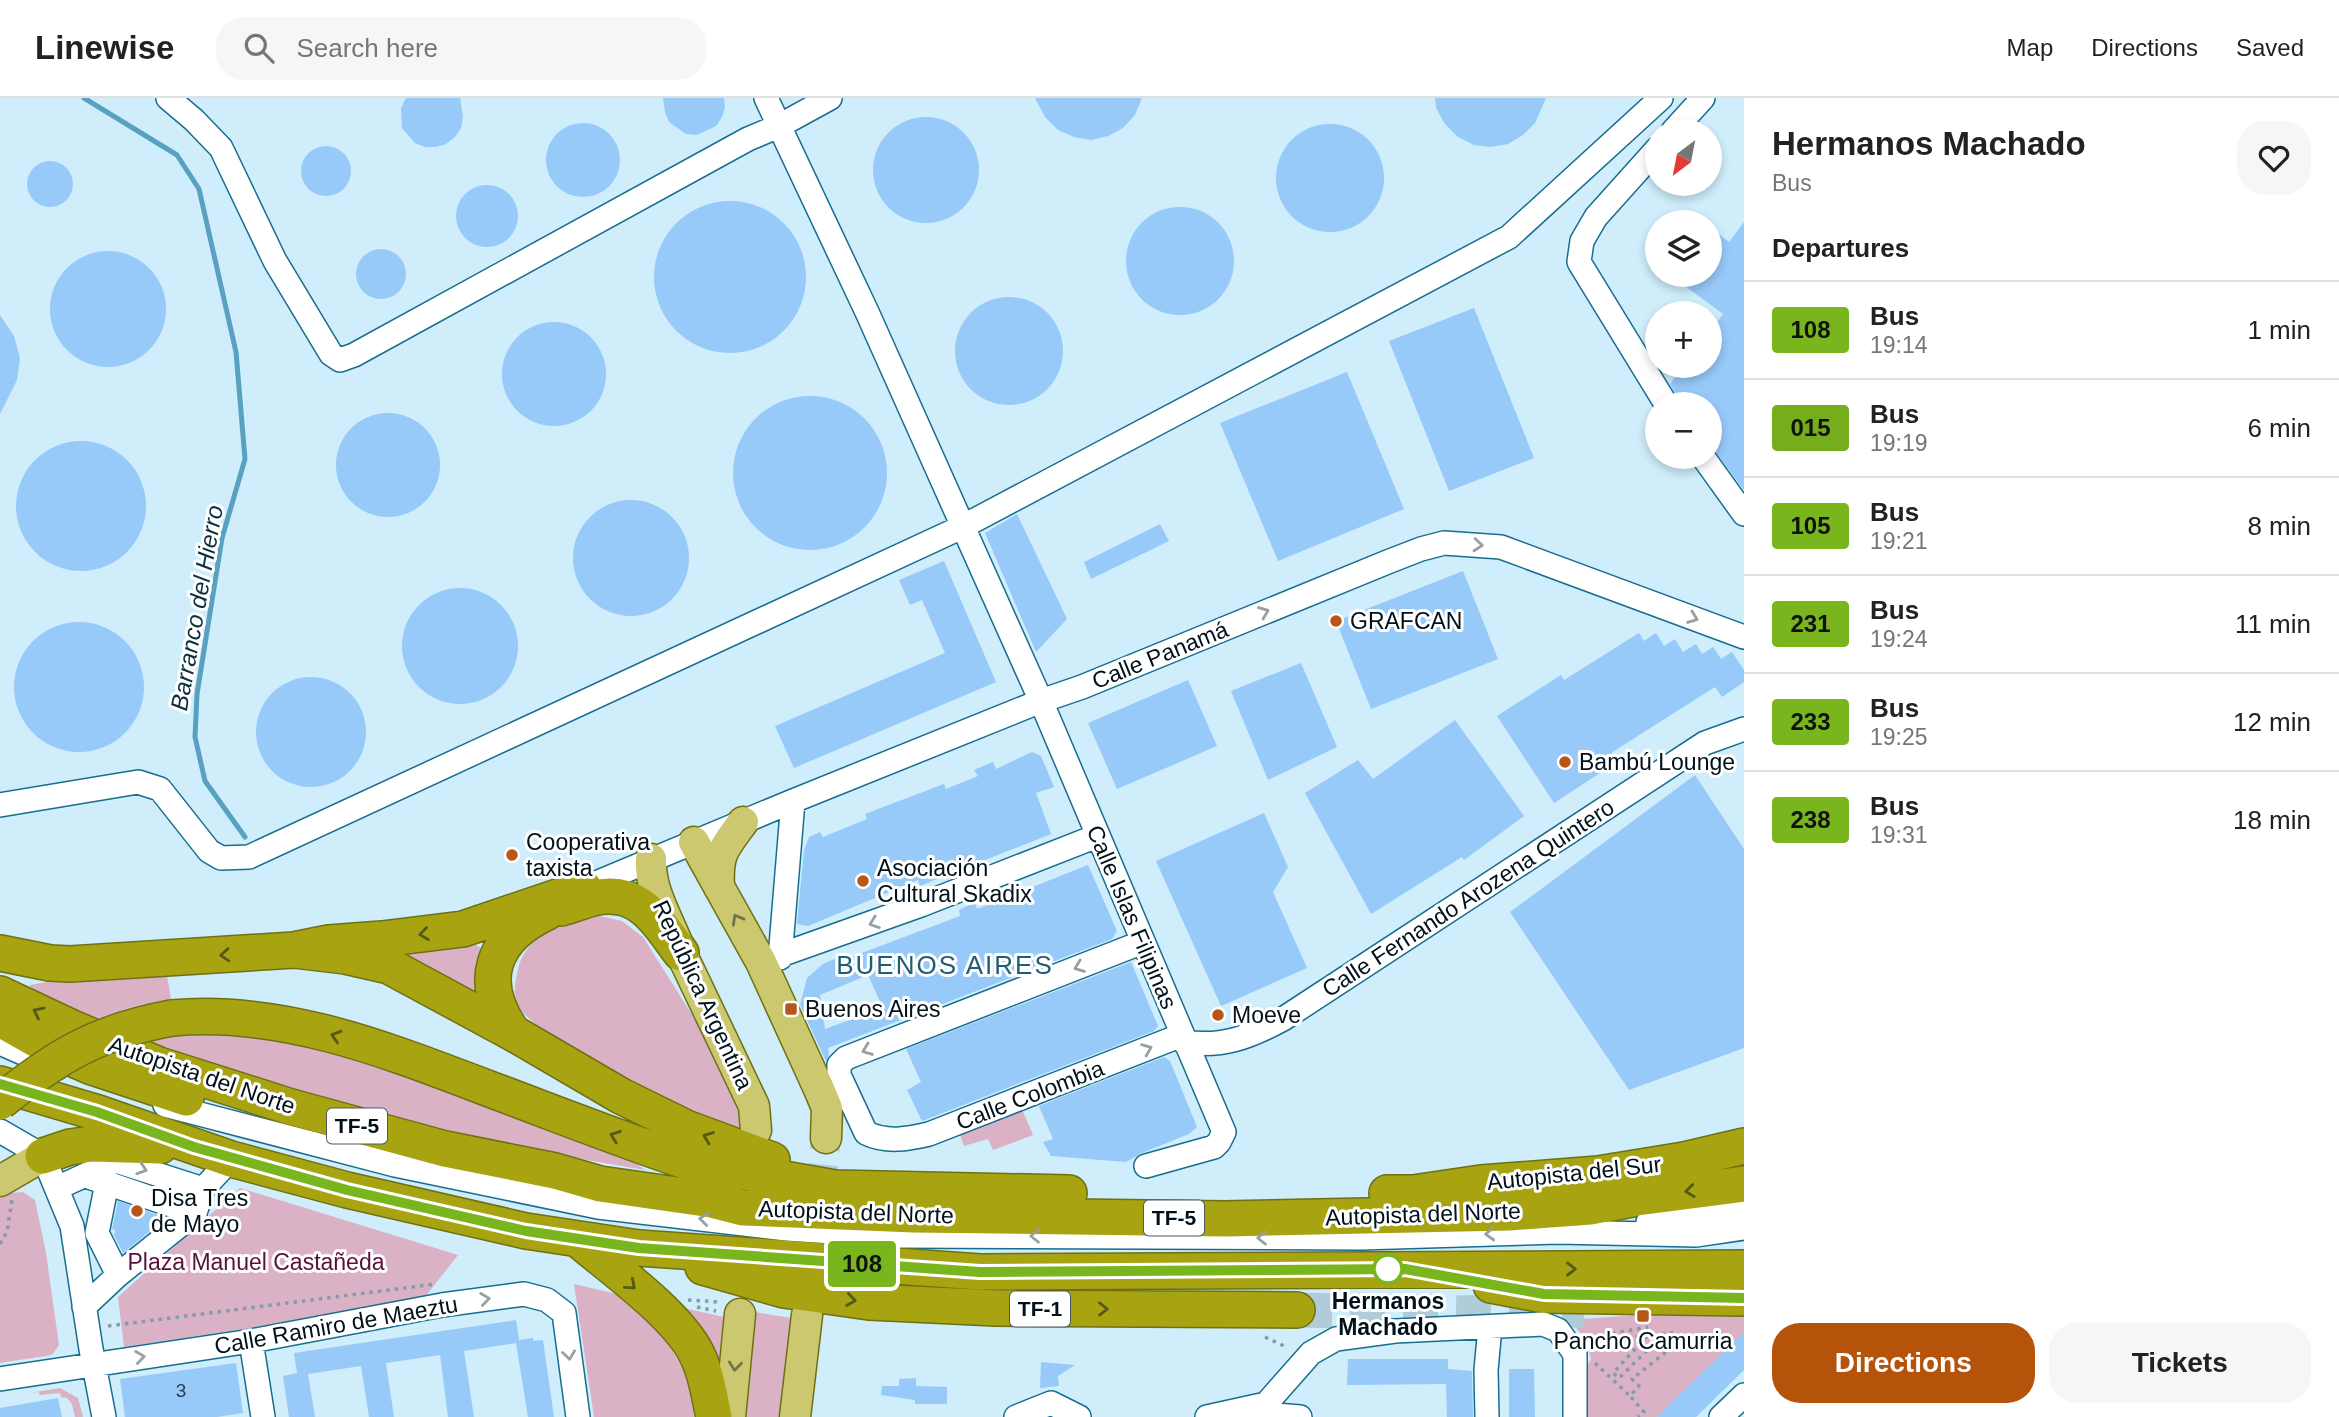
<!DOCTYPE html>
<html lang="en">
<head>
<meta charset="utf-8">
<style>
	body { margin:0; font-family:Helvetica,sans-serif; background:#f6f6f6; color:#222; height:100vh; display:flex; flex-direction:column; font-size:26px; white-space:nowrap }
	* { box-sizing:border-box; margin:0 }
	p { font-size:23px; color:#767676 }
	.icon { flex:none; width:38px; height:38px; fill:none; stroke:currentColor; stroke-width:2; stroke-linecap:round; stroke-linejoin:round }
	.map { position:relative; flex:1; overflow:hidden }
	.sheet { display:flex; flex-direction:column; background:#fff; width:595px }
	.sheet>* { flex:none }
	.badge { padding:0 14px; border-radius:5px; font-size:24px; line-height:46px }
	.needle { width:46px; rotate:212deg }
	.fabs { position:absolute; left:1645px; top:21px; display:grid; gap:14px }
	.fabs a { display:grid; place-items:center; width:77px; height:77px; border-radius:50%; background:#fff; box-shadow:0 4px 10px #0003; font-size:35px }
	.map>.badge { position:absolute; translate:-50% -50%; box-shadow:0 0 0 4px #fff }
	h2 { padding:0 28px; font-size:26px; line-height:63px }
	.round { display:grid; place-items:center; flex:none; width:74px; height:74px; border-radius:28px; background:#f6f6f6 }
	.headline { display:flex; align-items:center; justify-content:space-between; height:119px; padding:0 28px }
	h1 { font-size:33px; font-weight:800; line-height:52px }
	.action { display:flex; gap:14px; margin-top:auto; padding:14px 28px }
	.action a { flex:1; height:80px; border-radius:28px; background:#b45309; color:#fff; font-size:28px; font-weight:800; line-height:80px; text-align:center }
	.action a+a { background:#f6f6f6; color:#222 }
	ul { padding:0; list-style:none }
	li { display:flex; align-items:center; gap:21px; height:98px; padding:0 28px; border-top:2px solid #e0e0e0 }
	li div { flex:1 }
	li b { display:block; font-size:26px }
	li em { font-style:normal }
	li .badge { min-width:77px; font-weight:700; text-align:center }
	header { display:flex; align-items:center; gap:42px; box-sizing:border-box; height:98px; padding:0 35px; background:#fff; border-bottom:2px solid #e0e0e0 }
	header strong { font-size:33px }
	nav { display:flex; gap:38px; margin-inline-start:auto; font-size:24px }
	.search { width:490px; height:63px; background:#f6f6f6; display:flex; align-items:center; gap:18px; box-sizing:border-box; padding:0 24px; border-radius:28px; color:#767676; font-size:26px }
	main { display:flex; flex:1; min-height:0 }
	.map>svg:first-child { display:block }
	.green { fill:#dbb1c5 }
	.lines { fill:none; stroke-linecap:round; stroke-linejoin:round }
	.stream { stroke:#58a1c0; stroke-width:5 }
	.building { fill:#97c9f9; fill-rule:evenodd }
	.major-tunnel { stroke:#b0ccd9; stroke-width:30; stroke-dasharray:30 15; stroke-linecap:butt }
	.highway-tunnel { stroke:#b0ccd9; stroke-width:35; stroke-dasharray:35 18; stroke-linecap:butt }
	.minor-casing { stroke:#166e8e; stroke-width:26 }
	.major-casing { stroke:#6d7114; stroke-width:33 }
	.highway-casing { stroke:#6d7114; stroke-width:38 }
	.path { stroke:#839ca8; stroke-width:3.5; stroke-dasharray:3.5 5; stroke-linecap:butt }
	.minor { stroke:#fff; stroke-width:23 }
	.major { stroke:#cbc870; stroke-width:30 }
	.highway { stroke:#a8a411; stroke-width:35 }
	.highway-bridge-casing { stroke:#6d7114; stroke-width:38; stroke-linecap:butt }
	.highway-bridge { stroke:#a8a411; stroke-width:35 }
	.oneway { stroke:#99a0a3 }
	.oneway2 { stroke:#707649 }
	.oneway3 { stroke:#545a16 }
	.line-casing { stroke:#fff; stroke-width:16 }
	.line { stroke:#79b51d; stroke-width:10 }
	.poi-dot { fill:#b75616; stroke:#fff; stroke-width:2.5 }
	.stop-dot { fill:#fff; stroke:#79b51d; stroke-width:3.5 }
	.labels { text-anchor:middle; stroke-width:6; stroke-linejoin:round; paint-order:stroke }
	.number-label { font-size:19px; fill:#263f52 }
	.shield { fill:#fff; stroke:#4c585f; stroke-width:2 }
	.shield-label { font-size:21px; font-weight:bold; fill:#00111a }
	.poi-label { font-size:23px; fill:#00111a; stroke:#fff; text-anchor:start }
	.street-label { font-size:23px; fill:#00111a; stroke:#fff }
	.park-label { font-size:23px; fill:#5a103e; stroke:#fff }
	.stop-label { font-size:23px; font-weight:bold; fill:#00111a; stroke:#fff }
	.water-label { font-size:24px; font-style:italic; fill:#0c2f3c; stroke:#fff }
	.quarter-label { font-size:26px; letter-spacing:2px; fill:#1f5d75; stroke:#fff }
</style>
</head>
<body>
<header>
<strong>Linewise</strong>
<div class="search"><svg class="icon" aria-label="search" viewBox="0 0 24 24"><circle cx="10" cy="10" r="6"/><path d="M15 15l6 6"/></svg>Search here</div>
<nav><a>Map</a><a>Directions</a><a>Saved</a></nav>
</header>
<main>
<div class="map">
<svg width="1744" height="1319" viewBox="0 0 1744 1319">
	<rect width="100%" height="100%" fill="#cfedfb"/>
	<path class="green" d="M590,816l32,7 21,16 53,84 45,90 4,22c-39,-14 -220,-96 -229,-132 -3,-10 0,-22 2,-32 7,-32 44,-47 72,-55z
		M467,842l14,8 6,14 2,49 -75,-45 -20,-20z
		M166,871l5,30 -39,8 -38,13 -64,-32v-3c45,-9 91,-10 136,-16z
		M172,933l101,5 53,14 202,66 104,44 13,10 -163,-28 -133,-30 -209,-70z
		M1022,1011l11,26 -40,15 -5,-11 -24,7 -5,-14z
		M240,1090l218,67 -37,47 -297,45 -6,-50z
		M23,1094l12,8 11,53 13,92 -7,10 -52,8v-169z
		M574,1186l43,10 38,30 40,63 -1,30h-100z
		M670,1207l63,14 -10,98z
		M1720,1211h24v23l-87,85h-75l1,-43 8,-15 -6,-21 -16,-18z
		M754,1214l37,6 -10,99h-37z
		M60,1290l18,10 5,19h-8l-3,-13 -5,-6 -6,-1 -1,-4 -20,2 -1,-3 -10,1z"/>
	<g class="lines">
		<path class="stream" d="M84,0l93,57 22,34 37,163 9,107 -23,79 -25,156 -2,43 10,44 40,56"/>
	</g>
	<path class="building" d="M406,0h54l3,19 -2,11 -6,9 -9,7 -10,3h-11l-10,-4 -13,-15 -1,-20z
		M663,0h61l1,9 -3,10 -6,9 -19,9 -11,-1 -17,-12 -4,-10z
		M1035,0h107l-7,17 -12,13 -15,8 -17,4 -17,-3 -16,-7 -13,-13z
		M1435,0h111l-11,25 -12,12 -15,9 -17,3 -17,-2 -16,-8 -13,-13 -9,-16z
		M873 72a53 53 0 1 1 106 0a53 53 0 1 1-106 0Z
		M546 62a37 37 0 1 1 74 0a37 37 0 1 1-74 0Z
		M1276 80a54 54 0 1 1 108 0a54 54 0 1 1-108 0Z
		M301 73a25 25 0 1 1 50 0a25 25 0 1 1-50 0Z
		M27 86a23 23 0 1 1 46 0a23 23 0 1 1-46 0Z
		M456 118a31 31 0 1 1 62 0a31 31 0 1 1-62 0Z
		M654 179a76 76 0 1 1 152 0a76 76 0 1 1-152 0Z
		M1126 163a54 54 0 1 1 108 0a54 54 0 1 1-108 0Z
		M1744,124v268l-34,-45v-41h-29l-11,-20 14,-18h26v-34l13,-18 -53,-39h40v-48l19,15z
		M356 176a25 25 0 1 1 50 0a25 25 0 1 1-50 0Z
		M50 211a58 58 0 1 1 116 0a58 58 0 1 1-116 0Z
		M955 253a54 54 0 1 1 108 0a54 54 0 1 1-108 0Z
		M1474,210l60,150 -85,33 -60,-150z
		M0,217l14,21 6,22 -3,22 -17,34z
		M502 276a52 52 0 1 1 104 0a52 52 0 1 1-104 0Z
		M1347,274l57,137 -126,52 -58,-138z
		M733 375a77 77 0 1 1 154 0a77 77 0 1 1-154 0Z
		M336 367a52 52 0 1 1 104 0a52 52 0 1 1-104 0Z
		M16 408a65 65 0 1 1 130 0a65 65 0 1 1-130 0Z
		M573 460a58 58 0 1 1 116 0a58 58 0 1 1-116 0Z
		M1017,416l50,105 -31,33 -51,-119z
		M1160,426l9,17 -78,38 -7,-17z
		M944,463l52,121 -202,86 -19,-42 170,-73 -23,-53 -12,5 -11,-25z
		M1463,473l35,88 -127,50 -35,-88z
		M402 548a58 58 0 1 1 116 0a58 58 0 1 1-116 0Z
		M14 589a65 65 0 1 1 130 0a65 65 0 1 1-130 0Z
		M1639,535l5,8 12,-8 8,13 11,-7 8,13 13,-8 6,10 11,-7 8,12 11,-7 12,18v12l-22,15 -7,-10 -104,66 6,9 -63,41 -57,-87 64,-41 3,5z
		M1301,565l36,84 -69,33 -37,-89z
		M256 634a55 55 0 1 1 110 0a55 55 0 1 1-110 0Z
		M1188,582l29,66 -100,43 -29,-66z
		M1455,622l69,96 -60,44 -2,-3 -91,57 -66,-121 53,-33 15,19z
		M1032,654l9,4 13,31 -18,6 15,41 -131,52 -2,-6 -110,46 -11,-2 7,-74 5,-13 11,-5 3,5 44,-18 -2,-5 79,-30 2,5 32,-13 -4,-6 19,-8 3,7z
		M1695,677l49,74v199l-115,42 -119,-178z
		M1264,715l24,54 -15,25 34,76 -86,38 -65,-145z
		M1088,767l29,66 -5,8 -284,109 1,7 -3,6 -26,-56 7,-27 16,-14 18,-8 2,4 117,-44 -1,-6 16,-8 2,7zM868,877l15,33 -58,21 -5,-34z
		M1131,864l27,64 -4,5 -232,90 -15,-31 14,-8 -15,-33z
		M1164,959l6,4 27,66 -8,7 -47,19 -16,9 -75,-6 -8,-14 10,-3 -14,-33z
		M118,1103l48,17 -43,35 -9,-18 1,-5 -3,-1z
		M516,1222l3,20 14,-2v3l10,-1 11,77h-26l-12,-74 -52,8 10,66h-26l-8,-62 -54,8 8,54h-25l-8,-51 -53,8 7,43h-26l-6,-41 14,-3 -3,-20z
		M1744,1234v38l-48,47h-39z
		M1348,1261h100v10l24,2 1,46h-26l-1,-33 -99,1z
		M1041,1264l34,3 -17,11 1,10 -19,2z
		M236,1265l7,50 -26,4h-92l-5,-38z
		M1509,1271h25l1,48h-26z
		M916,1280v8l31,1v17h-32v-4l-34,-5 1,-9h17v-7z
		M58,1300l4,19h-62v-9z"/>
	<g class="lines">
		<path class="major-tunnel" d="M810,1186l16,-146"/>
		<path class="highway-tunnel" d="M1297,1212l160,3 127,-3"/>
		<g class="minor-casing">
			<path id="minor" d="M168,0l26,22 27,28 54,113 56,93 9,6 14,-5 394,-216 31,-13 51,-28
				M766,0l101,214 174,389 183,431 -5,10 -5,5 -68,19
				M1673,33l30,-33
				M1657,51l-61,68 -14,24 -3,21 87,142
				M1703,359l41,57
				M0,707l138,-23 22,7 49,62 12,7 28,-1 713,-330 547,-290 152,-139
				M584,790l209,-87 248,-100 41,-14 308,-126 31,-12 23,-6 57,4 243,90
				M1143,844l-297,116 -7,7v10l27,58c21,10 42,6 63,1l253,-99
				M780,860l13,-157
				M761,864l160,-57 176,-69
				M1184,944c38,6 66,-5 99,-23l422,-276 39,-14
				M0,945l57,25
				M165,1007l230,60 203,42 189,22 107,7 467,2 197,-6 138,3 48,-7
				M0,1033l43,25 29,70 19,123 13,68
				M86,1078l109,37
				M107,1085l-10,50 21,42
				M57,1090l59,-27 87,28 28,-30
				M1648,1124l96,-10
				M84,1209l34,-32 77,-62 8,-24
				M251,1243l12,76
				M0,1281l251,-38 191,-36 82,-11 23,6 17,13 14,104
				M1263,1316l37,3
				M1016,1319l35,-14 28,14
				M1207,1319l59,-13
				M1262,1319l4,-13 45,-51 25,-14 59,-8 148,-7 15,6 17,24v63
				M1487,1319l-1,-47 4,-43
				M1721,1319l23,-22"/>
		</g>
		<g class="major-casing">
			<path id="major" d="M694,744l67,120 58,127 8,19 -1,30
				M651,761c-2,33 20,64 30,94l73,153 2,24
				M719,789c-2,-34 5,-39 24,-65
				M0,1083l43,-25
				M730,1319l10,-103
				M795,1319l12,-102"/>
		</g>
		<g class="highway-casing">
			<path id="highway" d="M561,810c11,-3 21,-7 32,-10 46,-11 64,23 88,55
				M294,852l51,6 44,10 124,67 108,63 65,32 86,32
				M0,855l50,10 20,1 224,-14 35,-7 53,-4 81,-10 121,-41
				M0,896l70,33 89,38 132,42 154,42 110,22 45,13 112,16 31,8 171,7 311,4 284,-6 81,-6 47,-9 107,-14
				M172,920c110,-10 215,32 315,70 72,27 143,55 216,79l22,10
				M0,921l62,35 30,13 94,31
				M513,935c-37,-52 -21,-95 34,-121
				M0,986l98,29 133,46 116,31 179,41 113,17 341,24 764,-4
				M43,1058l27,-9 22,-3 68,2
				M703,1069l25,2 107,19 234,5
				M1387,1095h26l68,-10 117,-9 86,-14 60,-14
				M579,1142c35,30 92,70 115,109 12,21 15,45 20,68
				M703,1169l81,23 85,12 127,6 301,2
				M1491,1187l53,10 200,3"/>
		</g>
		<path class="path" d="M0,1146l7,-12 5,-32
			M688,1202l31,2
			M697,1209l19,4
			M108,1228l328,-42
			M1265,1239l19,9
			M1587,1240l61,-11
			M1594,1249l55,-13 -36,39 6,5 47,-46 20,4 -54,43 7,7 -9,10 14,16 -6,5
			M1595,1265l35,33"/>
		<use href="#minor" class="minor"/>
		<use href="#major" class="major"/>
		<use href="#highway" class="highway"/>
		<g class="highway-bridge-casing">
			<path id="highway-bridge" d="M0,1004c57,-46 99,-71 172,-84"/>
		</g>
		<use href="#highway-bridge" class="highway-bridge"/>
	</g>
	<defs><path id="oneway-chevron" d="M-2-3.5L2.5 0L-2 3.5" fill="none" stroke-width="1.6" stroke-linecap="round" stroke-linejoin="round" transform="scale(1.75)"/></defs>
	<g class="oneway">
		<use href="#oneway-chevron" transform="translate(1478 447) rotate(5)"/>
		<use href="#oneway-chevron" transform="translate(1264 514) rotate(-22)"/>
		<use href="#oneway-chevron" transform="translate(1693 520) rotate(21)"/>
		<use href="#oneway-chevron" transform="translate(874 825) rotate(160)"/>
		<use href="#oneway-chevron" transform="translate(1079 869) rotate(159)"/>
		<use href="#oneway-chevron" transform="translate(1147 951) rotate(-22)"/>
		<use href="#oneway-chevron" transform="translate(867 952) rotate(159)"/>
		<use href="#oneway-chevron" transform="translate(142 1071) rotate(18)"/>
		<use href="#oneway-chevron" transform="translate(704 1121) rotate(-173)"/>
		<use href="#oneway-chevron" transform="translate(1490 1136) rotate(178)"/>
		<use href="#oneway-chevron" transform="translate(1035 1138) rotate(-180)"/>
		<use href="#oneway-chevron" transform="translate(1262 1140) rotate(-180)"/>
		<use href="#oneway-chevron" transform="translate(485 1201) rotate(-8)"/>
		<use href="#oneway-chevron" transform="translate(569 1257) rotate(82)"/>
		<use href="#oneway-chevron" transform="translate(140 1259) rotate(-8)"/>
	</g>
	<g class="oneway2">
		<use href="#oneway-chevron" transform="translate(737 821) rotate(-119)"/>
		<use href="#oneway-chevron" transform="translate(735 1268) rotate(96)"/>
	</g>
	<g class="oneway3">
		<use href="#oneway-chevron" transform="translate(424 836) rotate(172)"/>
		<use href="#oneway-chevron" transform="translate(225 857) rotate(176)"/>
		<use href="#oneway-chevron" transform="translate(38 914) rotate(-154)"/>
		<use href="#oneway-chevron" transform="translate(336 938) rotate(-163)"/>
		<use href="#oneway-chevron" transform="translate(615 1038) rotate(-160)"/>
		<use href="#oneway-chevron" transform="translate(708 1039) rotate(-159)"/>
		<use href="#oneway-chevron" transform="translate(1690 1093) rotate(173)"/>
		<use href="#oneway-chevron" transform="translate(1571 1171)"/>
		<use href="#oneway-chevron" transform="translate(631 1187) rotate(41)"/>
		<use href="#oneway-chevron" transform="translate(851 1202) rotate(8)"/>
		<use href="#oneway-chevron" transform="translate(1103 1211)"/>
	</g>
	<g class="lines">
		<g class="line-casing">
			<path id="line" d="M0,986l97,28 97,35 153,43 179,41 113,17 341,24 425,-3 139,25 200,4"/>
		</g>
		<use href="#line" class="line"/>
	</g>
	<g class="poi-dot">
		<circle cx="1336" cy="523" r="7"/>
		<circle cx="1565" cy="664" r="7"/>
		<circle cx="512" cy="757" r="7"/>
		<circle cx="863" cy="783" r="7"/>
		<rect x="784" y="904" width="14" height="14" rx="3.5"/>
		<circle cx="1218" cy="917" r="7"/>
		<circle cx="137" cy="1113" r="7"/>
		<rect x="1636" y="1211" width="14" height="14" rx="3.5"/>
	</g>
	<circle class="stop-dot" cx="1388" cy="1171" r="14"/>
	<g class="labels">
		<g class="number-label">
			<text x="181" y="1299">3</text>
		</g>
		<g class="shield">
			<rect x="327" y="1010.5" width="60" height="35" rx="5"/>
			<rect x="1144" y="1102.5" width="60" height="35" rx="5"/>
			<rect x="1010" y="1193.5" width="60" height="35" rx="5"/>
		</g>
		<g class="shield-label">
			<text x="357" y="1035">TF-5</text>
			<text x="1174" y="1127">TF-5</text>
			<text x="1040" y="1218">TF-1</text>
		</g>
		<g class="poi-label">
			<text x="1350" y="531">GRAFCAN</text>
			<text x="1579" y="672">Bambú Lounge</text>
			<text x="526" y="752">Cooperativa<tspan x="526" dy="26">taxista</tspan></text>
			<text x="877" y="778">Asociación<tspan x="877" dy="26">Cultural Skadix</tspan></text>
			<text x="805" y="919">Buenos Aires</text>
			<text x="1232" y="925">Moeve</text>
			<text x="151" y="1108">Disa Tres<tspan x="151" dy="26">de Mayo</tspan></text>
			<text x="1643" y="1251" text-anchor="middle">Pancho Camurria</text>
		</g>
		<g class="street-label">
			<text transform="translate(1160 557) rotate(-22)" y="8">Calle Panamá</text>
			<text transform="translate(1468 800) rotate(-33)" y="8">Calle Fernando Arozena Quintero</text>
			<text transform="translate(1132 819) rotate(67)" y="8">Calle Islas Filipinas</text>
			<text transform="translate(703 897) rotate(65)" y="8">República Argentina</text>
			<text transform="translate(202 977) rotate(19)" y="8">Autopista del Norte</text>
			<text transform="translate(1030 997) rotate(-21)" y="8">Calle Colombia</text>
			<text transform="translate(1574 1075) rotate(-6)" y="8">Autopista del Sur</text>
			<text transform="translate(856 1114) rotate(2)" y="8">Autopista del Norte</text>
			<text transform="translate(1423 1116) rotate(-2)" y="8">Autopista del Norte</text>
			<text transform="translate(336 1227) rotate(-10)" y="8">Calle Ramiro de Maeztu</text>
		</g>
		<g class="park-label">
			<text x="256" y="1172">Plaza Manuel Castañeda</text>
		</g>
		<g class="stop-label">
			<text x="1388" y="1211">Hermanos<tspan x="1388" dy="26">Machado</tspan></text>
		</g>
		<g class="water-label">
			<text transform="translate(197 510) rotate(-80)" y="8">Barranco del Hierro</text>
		</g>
		<g class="quarter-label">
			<text x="945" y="876">BUENOS AIRES</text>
		</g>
	</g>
</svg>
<div class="fabs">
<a><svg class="needle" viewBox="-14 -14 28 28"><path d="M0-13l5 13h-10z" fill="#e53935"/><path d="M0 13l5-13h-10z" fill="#767676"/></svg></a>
<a><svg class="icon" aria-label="layers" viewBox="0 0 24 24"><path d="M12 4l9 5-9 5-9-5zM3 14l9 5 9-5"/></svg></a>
<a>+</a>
<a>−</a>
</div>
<b class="badge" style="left:862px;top:1166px;background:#79b51d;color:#111">108</b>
</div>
<section class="sheet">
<div class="headline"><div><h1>Hermanos Machado</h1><p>Bus</p></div><a class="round"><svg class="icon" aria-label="heart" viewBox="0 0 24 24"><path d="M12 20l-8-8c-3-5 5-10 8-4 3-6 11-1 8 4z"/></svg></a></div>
<h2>Departures</h2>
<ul>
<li><span class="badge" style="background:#79b51d;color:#111">108</span><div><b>Bus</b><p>19:14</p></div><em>1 min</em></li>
<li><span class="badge" style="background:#75ad1c;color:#111">015</span><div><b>Bus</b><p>19:19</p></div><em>6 min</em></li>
<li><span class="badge" style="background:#79b51d;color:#111">105</span><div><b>Bus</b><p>19:21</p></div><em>8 min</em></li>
<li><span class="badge" style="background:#79b51d;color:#111">231</span><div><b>Bus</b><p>19:24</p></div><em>11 min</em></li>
<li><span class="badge" style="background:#79b51d;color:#111">233</span><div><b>Bus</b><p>19:25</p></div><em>12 min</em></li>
<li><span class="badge" style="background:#79b51d;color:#111">238</span><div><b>Bus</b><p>19:31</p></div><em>18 min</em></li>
</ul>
<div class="action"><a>Directions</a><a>Tickets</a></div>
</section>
</main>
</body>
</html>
